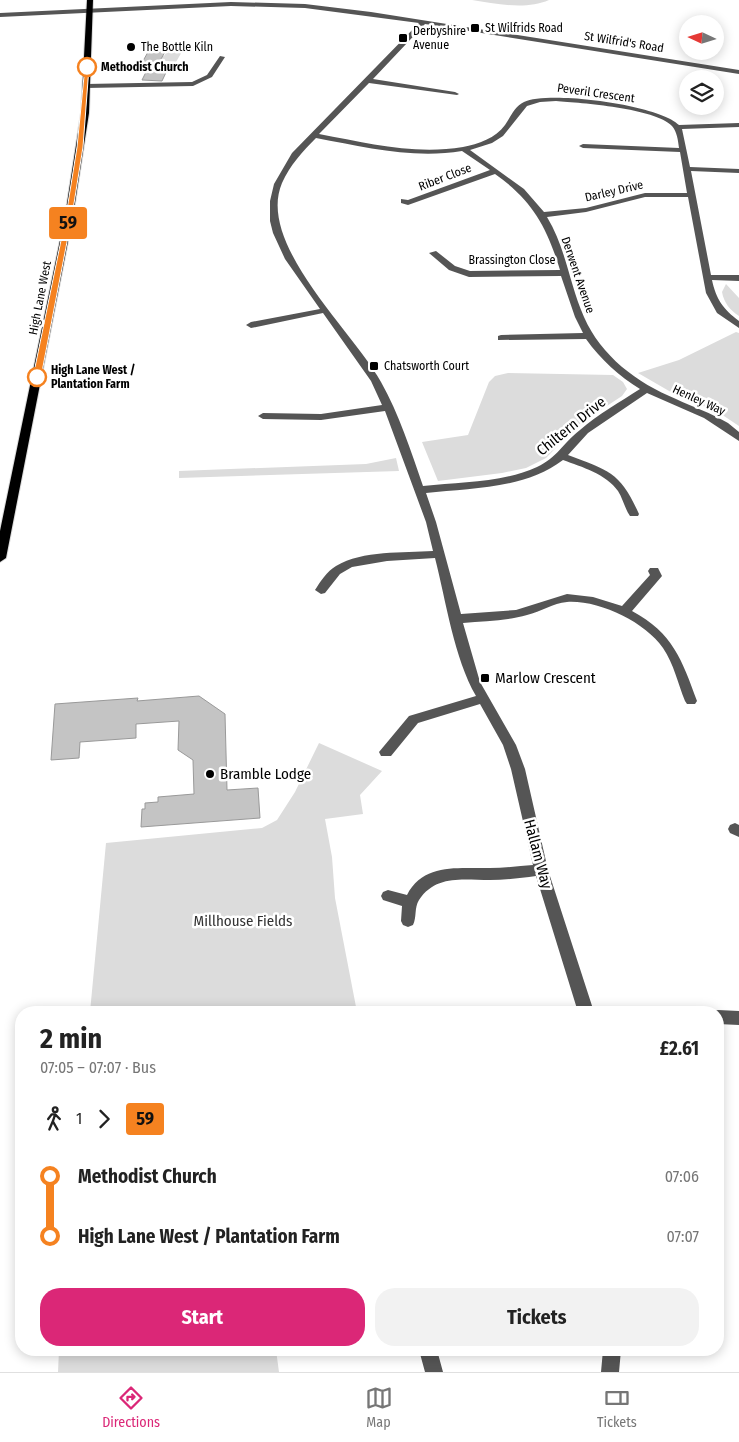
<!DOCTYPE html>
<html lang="en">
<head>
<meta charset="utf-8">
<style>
	body { margin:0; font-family:"Fira Sans Condensed",sans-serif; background:#f2f2f2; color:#222; height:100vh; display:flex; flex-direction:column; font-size:19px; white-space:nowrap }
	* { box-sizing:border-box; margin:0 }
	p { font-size:16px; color:#767676 }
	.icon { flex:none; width:28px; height:28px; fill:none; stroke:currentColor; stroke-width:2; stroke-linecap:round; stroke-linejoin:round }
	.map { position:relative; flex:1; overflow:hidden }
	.side { position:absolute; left:15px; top:1006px; width:709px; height:350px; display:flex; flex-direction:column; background:#fff; border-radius:20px; box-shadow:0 2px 12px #0003 }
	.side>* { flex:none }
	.badge { padding:0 10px; border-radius:4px; font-size:18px; line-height:32px }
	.needle { width:32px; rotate:274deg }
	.buttons { position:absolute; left:679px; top:15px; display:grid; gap:10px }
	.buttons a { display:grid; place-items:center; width:45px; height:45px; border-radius:50%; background:#fff; box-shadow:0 2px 12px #0003; font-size:25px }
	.map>.badge { position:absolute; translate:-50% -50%; box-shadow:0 0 0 2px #fff }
	.legs { display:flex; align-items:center; gap:8px; height:55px; padding:0 25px; font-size:16px }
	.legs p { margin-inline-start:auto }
	.overview { display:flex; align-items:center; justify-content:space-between; height:85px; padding:0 25px }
	h1 { font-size:28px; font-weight:700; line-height:38px }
	.button { display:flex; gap:10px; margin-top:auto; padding:10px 25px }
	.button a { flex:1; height:58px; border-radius:20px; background:#db2777; color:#fff; font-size:20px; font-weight:700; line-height:58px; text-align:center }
	.button a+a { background:#f2f2f2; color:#222 }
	ul { padding:0 25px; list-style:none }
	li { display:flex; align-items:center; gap:18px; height:60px; font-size:19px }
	li i { display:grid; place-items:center; width:8px; height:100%; margin:0 6px; background:currentColor }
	li i::after { content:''; width:12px; height:12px; margin:-6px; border:4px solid; border-radius:50%; background:#fff }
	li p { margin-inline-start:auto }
	li:first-child i { background:linear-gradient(#0000 50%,currentColor 0) }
	li:last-child i { background:linear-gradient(currentColor 50%,#0000 0) }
	.dock { display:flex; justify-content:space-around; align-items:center; height:70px; border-top:1px solid #e0e0e0; background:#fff; font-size:14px; color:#767676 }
	.dock a { display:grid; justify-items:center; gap:2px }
	.dock .selected { color:#db2777 }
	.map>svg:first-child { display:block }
	.green { fill:#dcdcdc }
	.building { fill:#c4c4c4; stroke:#999 }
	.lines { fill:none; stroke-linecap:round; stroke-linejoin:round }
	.major-casing { stroke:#dbdbdb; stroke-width:2 }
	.minor { fill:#555; fill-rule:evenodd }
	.major { fill:#000; fill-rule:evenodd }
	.line-1 { fill:#f58220; stroke:#fff }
	.poi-dot { fill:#000; stroke:#fff; stroke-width:2 }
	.stop-1-dot { fill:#fff; stroke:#f58220; stroke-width:2.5 }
	.labels { text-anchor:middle; stroke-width:5; stroke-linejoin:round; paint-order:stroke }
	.far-poi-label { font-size:12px; fill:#000; stroke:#fff; text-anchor:start }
	.far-street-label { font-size:12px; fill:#000; stroke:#fff }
	.far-stop-label { font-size:12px; font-weight:bold; fill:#000; stroke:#fff; text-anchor:start }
	.street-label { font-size:15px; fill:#000; stroke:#fff }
	.poi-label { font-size:15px; fill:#000; stroke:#fff; text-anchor:start }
	.park-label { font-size:15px; fill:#333; stroke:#fff }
</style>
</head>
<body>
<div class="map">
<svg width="739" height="1372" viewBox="0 0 739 1372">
	<rect width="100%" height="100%" fill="#fff"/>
	<path class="green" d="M472,0h77c-23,10 -52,4 -77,0z
		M164,42l23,1 -11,19 -21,-2 3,-5 6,1 2,-3 -10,-1 5,-9z
		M726,284l13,14v18c-9,-6 -15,-13 -17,-24z
		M736,332l3,1v93l-21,-14 -42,-17 -38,-22 41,-13z
		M508,373l105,2 10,7 4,7 -5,7 -44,29 -32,33 -20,10 -24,5 -64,8 -16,-39 46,-7 21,-53 6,-6z
		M396,458l3,13 -220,7v-7l187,-7z
		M319,743l63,28 -22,24 3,19 -38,5 7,38 3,41 22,114h-267l16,-169 156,-15 15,-8 18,-28z
		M59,1350h217l3,22h-221z"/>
	<path class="building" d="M148,52h17l-8,14h12l-7,15 -20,-1 5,-10h-9z
		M199,696l26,18 2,76 31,-2 2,30 -119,9 1,-18h3v-6l13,-1v-5l36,-3 -1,-34 -15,-10 1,-29 -43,3v14l-56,4 -1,16 -28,2 4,-56 83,-6 -1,3z"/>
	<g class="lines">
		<g class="major-casing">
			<path id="major" d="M87,0h6l-4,113 -16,103 -67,342 -6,4v-31l65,-315 16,-103z"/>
		</g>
		<path class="minor" d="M231,2l74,2 66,8 368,58v4l-314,-50 -52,55 82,13 4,2 -2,1 -88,-12 -50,51c48,9 95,21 144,13 15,-3 33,-9 42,-22 6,-9 10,-19 19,-23 25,-12 136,3 155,23l60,-2v4l-57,2 8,38 49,2v4l-48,-2 20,104h28v6l-27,-1c4,19 11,29 27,41v7l-22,-15 -11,-20 -18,-96h-43l-59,15 -39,5c19,31 22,66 37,100 17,39 53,66 92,82 17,8 35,14 52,24l11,9v9l-35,-23 -57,-25 -59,40 -20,22c42,16 52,17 71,59l-1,2h-8c-5,-7 -7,-17 -12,-25 -12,-17 -36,-24 -55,-31 -38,29 -92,28 -137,33l10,29 25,92 55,-4 51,-16 26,3 29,9 28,-31 -2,-4 2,-3h8l4,8 -30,35c41,22 50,49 65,90l-2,3h-8l-2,-3c-7,-17 -11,-37 -22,-53 -18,-26 -64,-48 -96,-46 -14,1 -26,10 -40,13 -20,6 -42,6 -64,8l17,59 36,63 9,24 23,101 46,142h-16l-42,-136c-15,2 -31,4 -46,4 -26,0 -54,-6 -71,20 -5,8 -2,17 -6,25l-5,2 -5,-2 -2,-4 1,-15 -19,-6 -2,-4 2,-4 5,-2 19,5c17,-33 53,-26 83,-27 14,0 29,-2 43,-3l-22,-96 -8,-24 -23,-41 -62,19 -27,33h-10l-2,-4 30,-36 67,-20c-22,-38 -30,-95 -41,-138l-48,3 -35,6 -12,7 -15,19 -4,1 -6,-4c5,-8 12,-19 21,-24 27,-16 67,-13 97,-15l-7,-29 -41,-111 -64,9 -58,-1 -5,-3 5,-3 58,1 61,-9 -11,-24 -48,-68 -72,15 -5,-3 5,-3 69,-13 -35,-50 -12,-26 -3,-12v-20l4,-17 18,-31 127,-130 -114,-15 -74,-2 -231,11v-4zM556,101c25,2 99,7 116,25 5,6 6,14 7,22l-96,-4 -4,2 4,2 97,4 7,41h-42l-59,15 -42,4 -20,-23 -54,-39 22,-7 11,-7 24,-30 13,-4zM316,138c48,9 97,21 146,13l28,19 -82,30 -7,-1v4l7,2 87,-31c37,26 52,53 65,96l-90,1 -15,-5 -19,-15 -7,2 20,17 20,7 92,-1 14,41 8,16 -82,2 -3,1v4l88,-1c15,21 33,37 54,50 -20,13 -42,25 -60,41 -17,13 -23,28 -43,37 -35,16 -76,15 -114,19 -12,-35 -24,-72 -42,-104 -28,-51 -125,-138 -99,-199 8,-18 21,-32 34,-45z
			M220,56l5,1 -13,20 -19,9 -107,2 -3,-2 3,-2 106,-2 15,-7z
			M735,823l4,2v12l-9,-4 -2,-4 2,-4z
			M718,1010l21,1v14l-21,-1v-12h-6z
			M419,1350h18l6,22h-18z
			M603,1350h18l-2,22h-18z"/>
		<use href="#major" class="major"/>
	</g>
	<path class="line-1" d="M85,66l4,1 -6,80 -11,69 -31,161 -4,3 -4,-3 33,-161 11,-69z"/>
	<g class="poi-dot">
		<rect x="470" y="23" width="10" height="10" rx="2.5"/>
		<rect x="398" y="33" width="10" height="10" rx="2.5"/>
		<circle cx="131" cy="47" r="5"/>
		<rect x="369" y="361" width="10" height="10" rx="2.5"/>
		<rect x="480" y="673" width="10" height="10" rx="2.5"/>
		<circle cx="210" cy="774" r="5"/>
	</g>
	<g class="stop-1-dot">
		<circle cx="87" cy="67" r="9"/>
		<circle cx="37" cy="377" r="9"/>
	</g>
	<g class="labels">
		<g class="far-poi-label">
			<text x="485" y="32">St Wilfrids Road</text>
			<text x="413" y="35">Derbyshire<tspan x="413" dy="14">Avenue</tspan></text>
			<text x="141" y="51">The Bottle Kiln</text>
			<text x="384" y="370">Chatsworth Court</text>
		</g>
		<g class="far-street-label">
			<text transform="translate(624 42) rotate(9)" y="4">St Wilfrid's Road</text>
			<text transform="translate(596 93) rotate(8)" y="4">Peveril Crescent</text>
			<text transform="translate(445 177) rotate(-21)" y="4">Riber Close</text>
			<text transform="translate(614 191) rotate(-13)" y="4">Darley Drive</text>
			<text x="512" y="264">Brassington Close</text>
			<text transform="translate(578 275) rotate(71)" y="4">Derwent Avenue</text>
			<text transform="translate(40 298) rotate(-79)" y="4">High Lane West</text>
			<text transform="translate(699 400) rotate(25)" y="4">Henley Way</text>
		</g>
		<g class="far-stop-label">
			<text x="101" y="71">Methodist Church</text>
			<text x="51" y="374">High Lane West /<tspan x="51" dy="14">Plantation Farm</tspan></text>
		</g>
		<g class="street-label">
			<text transform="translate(571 426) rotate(-39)" y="5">Chiltern Drive</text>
			<text transform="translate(538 854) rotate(75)" y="5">Hallam Way</text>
		</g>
		<g class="poi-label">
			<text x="495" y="683">Marlow Crescent</text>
			<text x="220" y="779">Bramble Lodge</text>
		</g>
		<g class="park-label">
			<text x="243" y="926">Millhouse Fields</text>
		</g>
	</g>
</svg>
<div class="buttons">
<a><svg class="needle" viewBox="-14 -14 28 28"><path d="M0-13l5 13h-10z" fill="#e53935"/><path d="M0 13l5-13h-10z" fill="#767676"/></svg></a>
<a><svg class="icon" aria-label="layers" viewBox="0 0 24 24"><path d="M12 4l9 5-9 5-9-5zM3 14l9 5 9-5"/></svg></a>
</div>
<b class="badge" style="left:68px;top:223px;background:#f58220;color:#111">59</b>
<section class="side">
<div class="overview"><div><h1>2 min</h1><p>07:05 – 07:07 · Bus</p></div><b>£2.61</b></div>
<div class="legs"><svg class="icon" aria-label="walk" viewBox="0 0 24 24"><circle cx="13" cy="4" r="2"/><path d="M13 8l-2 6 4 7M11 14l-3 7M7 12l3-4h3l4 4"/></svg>1<svg class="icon" aria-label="forward" viewBox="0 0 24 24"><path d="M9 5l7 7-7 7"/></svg><b class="badge" style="background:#f58220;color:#111">59</b></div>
<ul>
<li><i style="color:#f58220"></i><b>Methodist Church</b><p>07:06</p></li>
<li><i style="color:#f58220"></i><b>High Lane West / Plantation Farm</b><p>07:07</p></li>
</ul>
<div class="button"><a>Start</a><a>Tickets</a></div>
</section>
</div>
<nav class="dock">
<a class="selected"><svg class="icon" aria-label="directions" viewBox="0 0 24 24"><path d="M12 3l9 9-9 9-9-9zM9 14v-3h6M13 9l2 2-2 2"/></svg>Directions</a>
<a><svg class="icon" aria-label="map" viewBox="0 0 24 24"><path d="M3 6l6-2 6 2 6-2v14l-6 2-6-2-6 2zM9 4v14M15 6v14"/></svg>Map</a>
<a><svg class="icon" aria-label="tickets" viewBox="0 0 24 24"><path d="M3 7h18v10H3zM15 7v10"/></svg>Tickets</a>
</nav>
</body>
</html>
